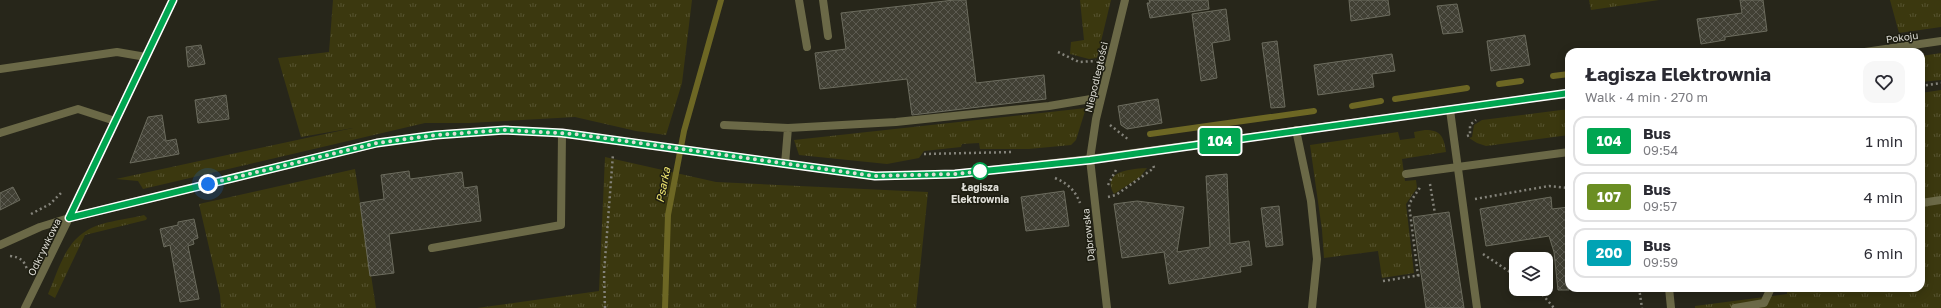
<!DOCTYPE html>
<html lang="en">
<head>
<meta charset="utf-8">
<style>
	body { margin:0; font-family:"Golos Text",sans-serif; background:#f7f7f7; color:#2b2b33; height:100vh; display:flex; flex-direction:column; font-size:15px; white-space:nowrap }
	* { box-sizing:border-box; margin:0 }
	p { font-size:13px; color:#7c7c81 }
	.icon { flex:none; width:22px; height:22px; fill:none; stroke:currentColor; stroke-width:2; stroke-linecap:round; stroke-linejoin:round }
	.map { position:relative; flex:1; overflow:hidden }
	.sheet { position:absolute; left:1565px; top:48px; width:360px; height:244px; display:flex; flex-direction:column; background:#fff; border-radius:12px; box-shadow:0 2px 10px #0003 }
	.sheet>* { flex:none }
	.badge { padding:0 8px; border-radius:3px; font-size:14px; line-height:26px }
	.tools { position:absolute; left:1509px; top:252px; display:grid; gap:8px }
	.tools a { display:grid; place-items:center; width:44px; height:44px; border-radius:8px; background:#fff; box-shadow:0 2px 10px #0003; font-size:20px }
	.you { position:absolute; width:20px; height:20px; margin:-10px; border:3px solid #fff; border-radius:50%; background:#1a73e8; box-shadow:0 0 0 6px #1a73e833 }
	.map>.badge { position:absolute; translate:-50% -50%; box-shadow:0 0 0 2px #fff }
	.round { display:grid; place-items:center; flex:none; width:42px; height:42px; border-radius:12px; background:#f7f7f7 }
	.head { display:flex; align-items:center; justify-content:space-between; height:68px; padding:0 20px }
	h1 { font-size:19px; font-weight:700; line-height:30px }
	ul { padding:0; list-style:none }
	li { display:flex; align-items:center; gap:12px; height:50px; margin:0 8px 6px; padding:0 12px; border:2px solid #e1e1e2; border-radius:12px }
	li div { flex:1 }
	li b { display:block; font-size:15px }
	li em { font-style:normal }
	li .badge { min-width:44px; font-weight:700; text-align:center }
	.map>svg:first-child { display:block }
	.grass { fill:url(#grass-tufts) }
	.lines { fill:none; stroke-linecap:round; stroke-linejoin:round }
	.stream { stroke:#6d6724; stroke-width:6 }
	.building { fill:url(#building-cross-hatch); stroke:#6c6c5e }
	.path { stroke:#84837a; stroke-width:2.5; stroke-dasharray:2 3; stroke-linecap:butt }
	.service { stroke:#6b6947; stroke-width:8 }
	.minor { stroke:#6b6947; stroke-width:8 }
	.tertiary { stroke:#6b6947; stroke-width:8 }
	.line-casing { stroke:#fff; stroke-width:9 }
	.line { stroke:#00a651; stroke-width:6 }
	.walk { stroke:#dfded7; stroke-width:4; stroke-dasharray:0 7.2 }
	.stop-dot { fill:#fff; stroke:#00a651; stroke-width:2 }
	.labels { text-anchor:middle; stroke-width:3; stroke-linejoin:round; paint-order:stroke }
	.street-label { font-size:10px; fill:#dfded7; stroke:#1d1d11 }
	.stop-label { font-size:10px; font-weight:bold; fill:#dfded7; stroke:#1d1d11 }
	.water-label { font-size:11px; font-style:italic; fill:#f0e670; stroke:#1d1d11 }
</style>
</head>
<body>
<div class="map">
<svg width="1941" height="308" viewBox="0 0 1941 308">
	<defs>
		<pattern id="grass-tufts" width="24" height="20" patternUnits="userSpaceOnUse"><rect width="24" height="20" fill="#3b380f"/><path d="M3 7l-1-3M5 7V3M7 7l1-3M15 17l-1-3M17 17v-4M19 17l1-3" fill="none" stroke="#575431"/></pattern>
		<pattern id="building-cross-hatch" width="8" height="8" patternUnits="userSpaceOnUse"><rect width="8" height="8" fill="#414034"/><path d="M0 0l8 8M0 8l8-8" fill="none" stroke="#5c5b51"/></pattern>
	</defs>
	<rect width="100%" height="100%" fill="#27261a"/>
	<path class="grass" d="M333,0h359l-10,83 -16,52 -30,-4 -61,-14 -106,6h-44l-282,66 -5,-8 -22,-2 237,-51 -52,9 -23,-79 51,-6z
		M1080,0h31l-14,58 -8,1 -19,-5 1,-12 13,-2z
		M1589,0h70l-68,10z
		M1890,0h51v27l-42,6z
		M1941,53v27l-20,2v-26z
		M1941,90v218h-246v-2l92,-12v-6h134v-195z
		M1086,108l-10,32 -5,5 -42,4h-49l-1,-6 -17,1 -1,3 -37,4 -5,7 -32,6 -88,-9 -5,-15z
		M1569,109v26l-83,11 -9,-3 -8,-5 3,-1 2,-12 8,-5z
		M1425,130c16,0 19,7 21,22l-44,7 3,22 11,-1 1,8 -11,16 8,69 -32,5 -4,-27 -54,7 -2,-28 -12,-85 88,-13 2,8 15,-2 -1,-6z
		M605,157l111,25 212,10 -12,116h-439l122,-17z
		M1147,168l-7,9 -26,17c-14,-24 19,-25 33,-26z
		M355,169l21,139h-155l-1,-13 -21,-91z
		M144,215l3,3 -1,2 -61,15 -30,63 -7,-4c9,-20 16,-48 35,-61 16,-12 42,-13 61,-18z"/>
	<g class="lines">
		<path class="stream" d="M1553,76l16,-2
			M1499,84l22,-3
			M1395,99l72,-11
			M1352,106l29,-5
			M1150,134l164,-23
			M665,308l3,-93 16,-84 37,-131"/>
	</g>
	<path class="building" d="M954,0h12l10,83 68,-8 2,24 -134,16 -5,-36 -87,10 -5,-36 31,-4 -5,-36z
		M1149,0h59l1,9 -59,9 -3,-15h3z
		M1349,0h39l2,15 -39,6z
		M1740,0h23l4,31 -42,6v3l-24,4 -4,-25 45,-6z
		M1457,4l6,28 -20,2 -6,-28z
		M1226,9l4,31 -18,3 5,35 -16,3 -9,-67z
		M1525,35l5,30 -39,6 -4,-30z
		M1277,41l8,66 -14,1 -9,-65z
		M201,45l4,19 -17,3 -2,-20z
		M1392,54l3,17 -23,3 2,13 -56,8 -4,-30z
		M226,95l3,24 -31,4 -3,-23z
		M1158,99l4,24 -35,6 -6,-4 -3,-19z
		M162,115l4,26 10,-2 3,15 -49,9 18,-46z
		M409,171l1,8 52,-7 2,16 13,-2 4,35 -92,13 5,39 -24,3 -10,-73 24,-4 -3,-24z
		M1227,174l3,70 19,-3 3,24 -12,2 1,5 -72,12 -5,-32 -42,6 -8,-54 23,-3 47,6 -7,45 33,-5 -4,-71z
		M13,187l7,13 -20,10v-17z
		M1064,191l5,35 -43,5 -5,-34z
		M1551,197l1,12 17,-2v83h-11l-4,-38 -5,-16 -63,10 -6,-37z
		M1279,206l4,39 -17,2 -5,-39z
		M1449,212l15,96h-38l-13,-91z
		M194,219l4,19 -5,2 1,4 -6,2 11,53 -19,3 -10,-57 -6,2 -4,-18 18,-4v-3z"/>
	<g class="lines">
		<path class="path" d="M1058,52l21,10 17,-1
			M1921,86l20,-3
			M1110,125l19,15
			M1467,136l3,-1v-10l6,-5
			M924,154l89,-2
			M1055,178c12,5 20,12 25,25
			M1430,184l5,30
			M1108,185l8,-15
			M1108,197l8,-2 38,-27 -1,-4
			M1475,199l74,-13 20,2
			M31,214l19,-10 12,-12
			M1483,254l33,22
			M10,256c10,1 15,5 17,14
			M1418,276l-9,-72 12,-18
			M1383,281l38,-6
			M1639,288l3,20
			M1534,289l8,5 12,14
			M605,308l-1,-35 9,-119"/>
		<path class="service" d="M799,0l8,47
			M823,0l5,36
			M0,69l117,-17 29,5
			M1450,110l27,198
			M724,125l64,3
			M1296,130l15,71 6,58 -5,49
			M0,133l78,-24 37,12
			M785,164l3,-36 108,-6 153,-16 42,-7 9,2
			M1406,174l163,-22
			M1921,203l20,-3
			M432,248l129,-23 1,-92
			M1669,288l2,20
			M1735,308l29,-5 7,-15"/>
		<path class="minor" d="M1090,159l6,-40 29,-119
			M25,308l44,-90"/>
		<path class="tertiary" d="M1865,52l76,-11
			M1090,159l17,149
			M69,218l104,-218
			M0,245l40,-18 29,-9 308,-75 59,-8 69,-5 57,3 313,43 80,-2 135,-15 479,-66"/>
	</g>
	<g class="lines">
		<g class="line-casing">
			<path id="line" d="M173,0l-104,218 308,-75 59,-8 69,-5 57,3 313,43 80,-2 135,-14 479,-67"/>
		</g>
		<use href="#line" class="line"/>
		<path class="walk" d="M208,184l169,-41 59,-8 69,-5 70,4 300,42 80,-2 31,-3h-6"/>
	</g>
	<circle class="stop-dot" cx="980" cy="171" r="8"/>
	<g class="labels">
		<g class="street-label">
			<text transform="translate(1902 37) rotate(-8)" y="4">Pokoju</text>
			<text transform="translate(1096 77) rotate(-77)" y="4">Niepodległości</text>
			<text transform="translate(1088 235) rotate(-96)" y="4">Dąbrowska</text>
			<text transform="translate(44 247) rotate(-64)" y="4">Odkrywkowa</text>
		</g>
		<g class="stop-label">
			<text x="980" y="191">Łagisza<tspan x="980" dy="12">Elektrownia</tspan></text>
		</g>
		<g class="water-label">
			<text transform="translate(663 185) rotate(-79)" y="4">Psarka</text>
		</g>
	</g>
</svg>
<div class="tools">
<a><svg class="icon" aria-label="layers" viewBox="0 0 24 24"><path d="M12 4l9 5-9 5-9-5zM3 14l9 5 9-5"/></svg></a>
</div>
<div class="you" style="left:208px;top:184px"></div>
<b class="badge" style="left:1220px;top:141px;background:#00a651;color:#fff">104</b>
<section class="sheet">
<div class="head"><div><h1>Łagisza Elektrownia</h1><p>Walk · 4 min · 270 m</p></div><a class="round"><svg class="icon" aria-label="heart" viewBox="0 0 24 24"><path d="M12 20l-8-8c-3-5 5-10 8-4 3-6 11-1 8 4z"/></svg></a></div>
<ul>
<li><span class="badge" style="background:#00a651;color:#fff">104</span><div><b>Bus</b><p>09:54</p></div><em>1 min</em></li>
<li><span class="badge" style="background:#6b8e23;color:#fff">107</span><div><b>Bus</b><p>09:57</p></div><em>4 min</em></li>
<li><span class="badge" style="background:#00a3b4;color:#fff">200</span><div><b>Bus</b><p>09:59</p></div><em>6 min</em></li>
</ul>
</section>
</div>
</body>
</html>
